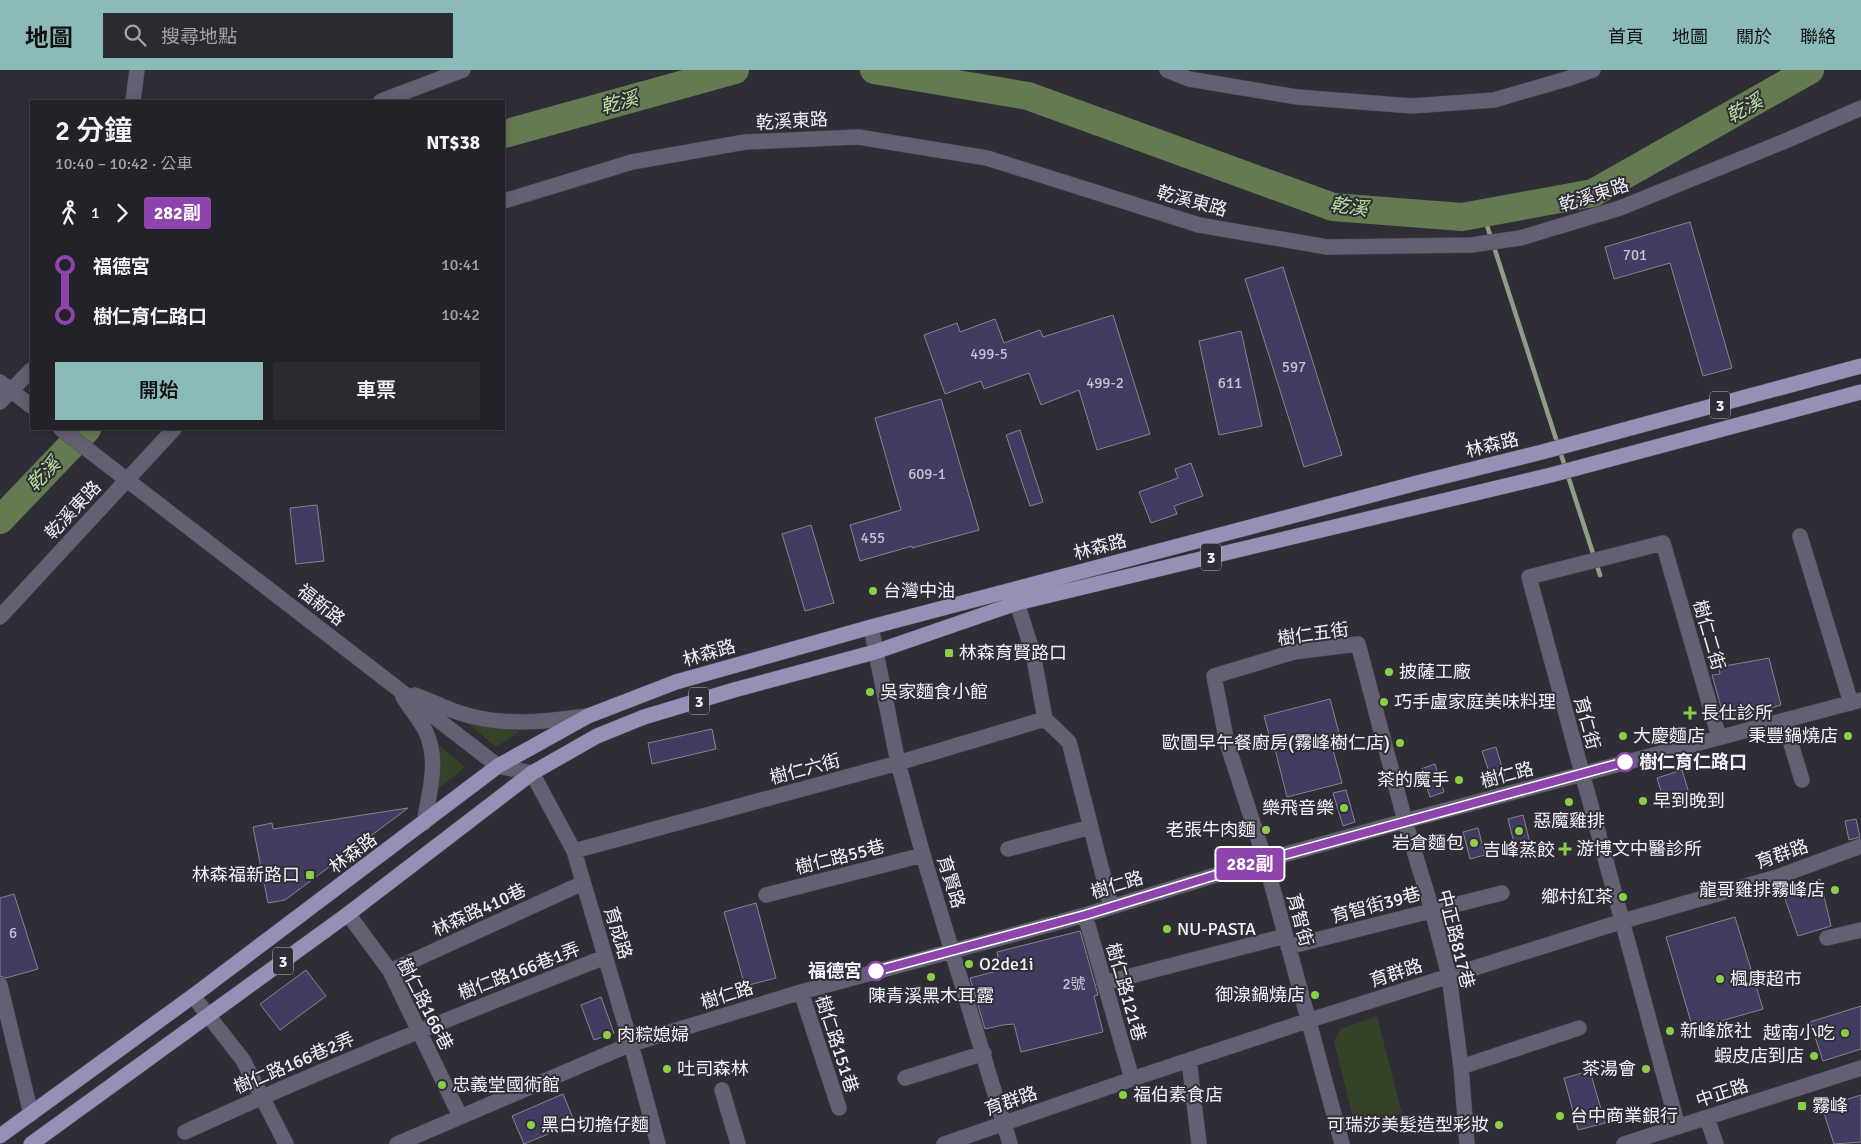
<!DOCTYPE html>
<html lang="zh-TW">
<head>
<meta charset="utf-8">
<style>
	body { margin:0; font-family:Signika,"Noto Sans TC",sans-serif; background:#2b2a30; color:#f1f3f6; height:100vh; display:flex; flex-direction:column; font-size:19px; white-space:nowrap }
	* { box-sizing:border-box; margin:0 }
	p { font-size:16px; color:#a3a4a8 }
	.icon { flex:none; width:28px; height:28px; fill:none; stroke:currentColor; stroke-width:2; stroke-linecap:round; stroke-linejoin:round }
	.map { position:relative; flex:1; overflow:hidden }
	.side { position:absolute; left:30px; top:30px; width:475px; height:330px; display:flex; flex-direction:column; background:#232228; border-radius:0px; box-shadow:0 2px 12px #0003,0 0 0 1px #403f45 }
	.side>* { flex:none }
	.badge { padding:0 10px; border-radius:4px; font-size:18px; line-height:32px }
	.map>.badge { position:absolute; translate:-50% -50%; box-shadow:0 0 0 2px #fff }
	.legs { display:flex; align-items:center; gap:8px; height:55px; padding:0 25px; font-size:16px }
	.legs p { margin-inline-start:auto }
	.overview { display:flex; align-items:center; justify-content:space-between; height:85px; padding:0 25px }
	h1 { font-size:28px; font-weight:600; line-height:38px }
	.primary-button { display:flex; gap:10px; margin-top:auto; padding:10px 25px }
	.primary-button a { flex:1; height:58px; border-radius:0px; background:#8bbbb9; color:#111; font-size:20px; font-weight:600; line-height:58px; text-align:center }
	.primary-button a+a { background:#2b2a30; color:#f1f3f6 }
	ul { padding:0 25px; list-style:none }
	li { display:flex; align-items:center; gap:18px; height:50px; font-size:19px }
	li i { display:grid; place-items:center; width:8px; height:100%; margin:0 6px; background:currentColor }
	li i::after { content:''; width:12px; height:12px; margin:-6px; border:4px solid; border-radius:50%; background:#232228 }
	li p { margin-inline-start:auto }
	li:first-child i { background:linear-gradient(#0000 50%,currentColor 0) }
	li:last-child i { background:linear-gradient(currentColor 50%,#0000 0) }
	header { display:flex; align-items:center; gap:30px; box-sizing:border-box; height:70px; padding:0 25px; background:#8bbbb9; color:#111 }
	header strong { font-size:24px }
	nav { display:flex; gap:28px; margin-inline-start:auto; font-size:18px }
	.search { width:350px; height:45px; background:#2b2a30; display:flex; align-items:center; gap:12px; box-sizing:border-box; padding:0 18px; border-radius:0px; color:#a3a4a8; font-size:19px }
	.map>svg:first-child { display:block }
	.green { fill:#344228 }
	.lines { fill:none; stroke-linecap:round; stroke-linejoin:round }
	.stream { stroke:#8f9e84; stroke-width:4.5 }
	.river { stroke:#647b52; stroke-width:28 }
	.building { fill:#433b61; stroke:#85848e }
	.minor-casing { stroke:#4a4851; stroke-width:16 }
	.major-casing { stroke:#4a4851; stroke-width:16 }
	.minor { stroke:#636073; stroke-width:15 }
	.major { stroke:#9690b6; stroke-width:15 }
	.line-1-casing { stroke:#fff; stroke-width:11 }
	.line-1 { stroke:#8e44ad; stroke-width:8 }
	.poi-dot { fill:#8bce47; stroke:#2f2d36; stroke-width:2 }
	.stop-1-dot { fill:#fff; stroke:#8e44ad; stroke-width:2.5 }
	.labels { text-anchor:middle; stroke-width:4; stroke-linejoin:round; paint-order:stroke }
	.number-label { font-size:15px; fill:#c6c4d2 }
	.shield { fill:#2f2d36; stroke:#b8b6be; stroke-width:1 }
	.shield-label { font-size:16px; font-weight:bold; fill:#f2f1f8 }
	.street-label { font-size:18px; fill:#f2f1f8; stroke:#2f2d36 }
	.poi-label { font-size:18px; fill:#f2f1f8; stroke:#2f2d36; text-anchor:start }
	.stop-label { font-size:18px; font-weight:bold; fill:#f2f1f8; stroke:#2f2d36; text-anchor:start }
	.water-label { font-size:19px; font-style:italic; fill:#bde3a1; stroke:#2f2d36 }
</style>
</head>
<body>
<header>
<strong>地圖</strong>
<div class="search"><svg class="icon" aria-label="search" viewBox="0 0 24 24"><circle cx="10" cy="10" r="6"/><path d="M15 15l6 6"/></svg>搜尋地點</div>
<nav><a>首頁</a><a>地圖</a><a>關於</a><a>聯絡</a></nav>
</header>
<div class="map">
<svg width="1861" height="1074" viewBox="0 0 1861 1074">
	<rect width="100%" height="100%" fill="#2f2d36"/>
	<path class="green" d="M466,652l42,8 12,1 -24,16z
		M433,670l32,27 -30,24 5,-21z
		M1377,946l25,97 -47,13 -21,-85 7,-12z"/>
	<g class="lines">
		<path class="stream" d="M1483,143l117,362"/>
		<path class="river" d="M874,0l154,26 305,111 129,10 131,-24 217,-123
			M504,64l231,-64
			M0,450l87,-91"/>
	</g>
	<path class="building" d="M1690,152l42,146 -29,8 -33,-113 -56,16 -9,-32z
		M1283,197l59,188 -38,12 -59,-188z
		M1113,245l37,119 -53,16 -18,-60 -38,15 -12,-32 -45,16 -3,-8 -36,13 -21,-59 33,-12 3,9 35,-13 9,24 36,-13 3,7z
		M1241,261l21,95 -43,9 -20,-94z
		M941,329l38,131 -67,18v-2l-52,15 -10,-36 51,-15 -26,-92z
		M1020,360l23,72 -13,4 -24,-71z
		M1191,393l12,33 -29,10 3,8 -26,9 -12,-31 39,-14 -3,-9z
		M317,435l7,56 -28,3 -6,-56z
		M811,455l23,78 -29,8 -23,-77z
		M1769,588l12,47 -48,14 -10,-5 -11,-39 8,-1 -1,-7z
		M1330,629l9,34 -10,2 13,48 -55,14 -12,-48 -2,1 -9,-34z
		M712,659l4,20 -64,15 -4,-21z
		M1496,677l9,30 -13,4 -10,-30z
		M1435,694l9,28 -14,5 -9,-28z
		M1682,700l9,30 -25,8 -9,-30z
		M1346,720l9,32 -12,4 -10,-33z
		M408,738l-123,92 -17,3 -15,-76 19,-4 1,6z
		M1523,745l7,28 -15,4 -7,-28z
		M1856,749l4,18 -11,3 -4,-19z
		M1478,758l7,27 -15,4 -7,-27z
		M1820,809l11,47 -33,10 -14,-40 4,-7z
		M14,824l24,75 -32,9 -6,-2v-78z
		M756,833l20,75 -31,8 -21,-74z
		M1735,847l28,92 -70,20 -27,-92z
		M1080,861l18,64 -4,1 9,36 -82,20 -7,-28 -11,1 -18,4 -15,-51 31,-8 -4,-18z
		M306,900l20,26 -46,34 -20,-26z
		M601,927l13,36 -20,7 -13,-35z
		M1861,936v43l-38,12 -13,-39z
		M1590,1001l15,52 -27,7 -14,-52z
		M563,1024l12,29 -51,21 -12,-28z
		M1861,1025v47l-27,2 -12,-37z"/>
	<g class="lines">
		<g class="minor-casing">
			<path id="minor" d="M1167,0l22,9 108,18 115,9 82,-6 76,-22 23,-8
				M133,31l4,-31
				M381,31l82,-31
				M504,131l128,-39 113,-20 113,-5 129,21 212,67 128,22 144,-2 49,-7 100,-30 163,-66 78,-34
				M0,312l31,24
				M0,332l31,-32
				M61,359l437,337 34,7 42,78 57,193 27,100
				M1800,466l51,167
				M1017,533l16,50 12,66
				M0,547l174,-188
				M871,557l27,136 25,92 87,289
				M415,625c14,5 28,12 42,17 42,15 87,10 130,4
				M403,627c7,11 16,22 22,33 15,30 4,63 -1,93
				M1784,651l18,59
				M1008,779l83,-22
				M574,781l324,-88 147,-44 24,23 42,164
				M766,825l157,-40
				M348,844l42,57 70,145
				M1085,845l47,164
				M1827,868l34,-8
				M1288,877l214,-54
				M390,901l193,-88
				M1104,913l181,-47
				M0,915l31,129
				M801,922l38,116
				M193,926l50,64 43,84
				M1189,990l10,84
				M1461,997l118,-39
				M905,1008l79,-25
				M722,1020l16,54
				M1707,1048l9,26
				M1678,1057l-149,-550 134,-34 56,194
				M185,1062c138,-64 279,-119 420,-175
				M397,1074l234,-100 170,-52 284,-77 180,-55 140,-39 456,-121
				M944,1074l188,-65 175,-58 316,-100 154,-44 84,-31
				M1342,1074l-77,-284 -38,-117 -13,-67 80,-24 64,-8 47,177 27,89 17,66 12,91 6,77
				M1624,1074l237,-76"/>
		</g>
		<g class="major-casing">
			<path id="major" d="M0,1066l193,-140 305,-230 90,-50 88,-34 195,-55 550,-145 121,-30 319,-86
				M31,1074l317,-230 184,-141 65,-37 47,-19 90,-27 141,-38 142,-49 534,-128 310,-83"/>
		</g>
		<use href="#minor" class="minor"/>
		<use href="#major" class="major"/>
	</g>
	<g class="lines">
		<g class="line-1-casing">
			<path id="line-1" d="M876,901l209,-56 180,-55 360,-98"/>
		</g>
		<use href="#line-1" class="line-1"/>
	</g>
	<g class="poi-dot">
		<circle cx="873" cy="521" r="5"/>
		<rect x="944" y="578" width="10" height="10" rx="2.5"/>
		<circle cx="1389" cy="602" r="5"/>
		<circle cx="870" cy="622" r="5"/>
		<circle cx="1384" cy="632" r="5"/>
		<path d="M1687.5 635.5h5v5h5v5h-5v5h-5v-5h-5v-5h5z"/>
		<circle cx="1623" cy="666" r="5"/>
		<circle cx="1848" cy="666" r="5"/>
		<circle cx="1400" cy="673" r="5"/>
		<circle cx="1459" cy="710" r="5"/>
		<circle cx="1643" cy="731" r="5"/>
		<circle cx="1569" cy="732" r="5"/>
		<circle cx="1344" cy="738" r="5"/>
		<circle cx="1266" cy="760" r="5"/>
		<circle cx="1519" cy="761" r="5"/>
		<circle cx="1474" cy="773" r="5"/>
		<path d="M1562.5 771.5h5v5h5v5h-5v5h-5v-5h-5v-5h5z"/>
		<rect x="305" y="800" width="10" height="10" rx="2.5"/>
		<circle cx="1835" cy="820" r="5"/>
		<circle cx="1623" cy="827" r="5"/>
		<circle cx="1167" cy="859" r="5"/>
		<circle cx="969" cy="894" r="5"/>
		<circle cx="931" cy="907" r="5"/>
		<circle cx="1720" cy="909" r="5"/>
		<circle cx="1315" cy="925" r="5"/>
		<circle cx="1670" cy="961" r="5"/>
		<circle cx="1845" cy="963" r="5"/>
		<circle cx="607" cy="965" r="5"/>
		<circle cx="1814" cy="986" r="5"/>
		<circle cx="667" cy="999" r="5"/>
		<circle cx="1646" cy="999" r="5"/>
		<circle cx="442" cy="1015" r="5"/>
		<circle cx="1123" cy="1025" r="5"/>
		<rect x="1797" y="1031" width="10" height="10" rx="2.5"/>
		<circle cx="1560" cy="1046" r="5"/>
		<circle cx="531" cy="1055" r="5"/>
		<circle cx="1499" cy="1055" r="5"/>
	</g>
	<g class="stop-1-dot">
		<circle cx="1625" cy="692" r="9"/>
		<circle cx="876" cy="901" r="9"/>
	</g>
	<g class="labels">
		<g class="number-label">
			<text x="1635" y="190">701</text>
			<text x="989" y="289">499-5</text>
			<text x="1294" y="302">597</text>
			<text x="1105" y="318">499-2</text>
			<text x="1230" y="318">611</text>
			<text x="927" y="409">609-1</text>
			<text x="873" y="473">455</text>
			<text x="13" y="868">6</text>
			<text x="1074" y="919">2號</text>
		</g>
		<g class="shield">
			<rect x="1710" y="321.5" width="20" height="27" rx="4"/>
			<rect x="1201" y="473.5" width="20" height="27" rx="4"/>
			<rect x="689" y="617.5" width="20" height="27" rx="4"/>
			<rect x="273" y="877.5" width="20" height="27" rx="4"/>
		</g>
		<g class="shield-label">
			<text x="1720" y="341">3</text>
			<text x="1211" y="493">3</text>
			<text x="699" y="637">3</text>
			<text x="283" y="897">3</text>
		</g>
		<g class="street-label">
			<text transform="translate(792 51) rotate(-3)" y="6">乾溪東路</text>
			<text transform="translate(1594 125) rotate(-18)" y="6">乾溪東路</text>
			<text transform="translate(1192 131) rotate(15)" y="6">乾溪東路</text>
			<text transform="translate(1492 375) rotate(-14)" y="6">林森路</text>
			<text transform="translate(73 440) rotate(-47)" y="6">乾溪東路</text>
			<text transform="translate(1100 477) rotate(-15)" y="6">林森路</text>
			<text transform="translate(321 535) rotate(38)" y="6">福新路</text>
			<text transform="translate(1313 564) rotate(-8)" y="6">樹仁五街</text>
			<text transform="translate(1709 565) rotate(74)" y="6">樹仁二街</text>
			<text transform="translate(709 583) rotate(-16)" y="6">林森路</text>
			<text transform="translate(1587 653) rotate(75)" y="6">育仁街</text>
			<text transform="translate(805 699) rotate(-15)" y="6">樹仁六街</text>
			<text transform="translate(1507 705) rotate(-15)" y="6">樹仁路</text>
			<text transform="translate(353 783) rotate(-37)" y="6">林森路</text>
			<text transform="translate(1782 784) rotate(-19)" y="6">育群路</text>
			<text transform="translate(840 787) rotate(-14)" y="6">樹仁路55巷</text>
			<text transform="translate(951 812) rotate(73)" y="6">育賢路</text>
			<text transform="translate(1117 815) rotate(-17)" y="6">樹仁路</text>
			<text transform="translate(1376 835) rotate(-15)" y="6">育智街39巷</text>
			<text transform="translate(479 840) rotate(-25)" y="6">林森路410巷</text>
			<text transform="translate(1300 850) rotate(75)" y="6">育智街</text>
			<text transform="translate(618 863) rotate(73)" y="6">育成路</text>
			<text transform="translate(1456 869) rotate(76)" y="6">中正路817巷</text>
			<text transform="translate(519 901) rotate(-21)" y="6">樹仁路166巷1弄</text>
			<text transform="translate(1396 903) rotate(-18)" y="6">育群路</text>
			<text transform="translate(1126 922) rotate(74)" y="6">樹仁路121巷</text>
			<text transform="translate(727 925) rotate(-17)" y="6">樹仁路</text>
			<text transform="translate(425 934) rotate(63)" y="6">樹仁路166巷</text>
			<text transform="translate(837 974) rotate(72)" y="6">樹仁路151巷</text>
			<text transform="translate(294 993) rotate(-23)" y="6">樹仁路166巷2弄</text>
			<text transform="translate(1722 1023) rotate(-18)" y="6">中正路</text>
			<text transform="translate(1011 1031) rotate(-19)" y="6">育群路</text>
		</g>
		<g class="poi-label">
			<text x="883" y="527">台灣中油</text>
			<text x="959" y="589">林森育賢路口</text>
			<text x="1399" y="608">披薩工廠</text>
			<text x="880" y="628">吳家麵食小館</text>
			<text x="1394" y="638">巧手盧家庭美味料理</text>
			<text x="1701" y="649">長仕診所</text>
			<text x="1633" y="672">大慶麵店</text>
			<text x="1838" y="672" text-anchor="end">秉豐鍋燒店</text>
			<text x="1390" y="679" text-anchor="end">歐圖早午餐廚房(霧峰樹仁店)</text>
			<text x="1449" y="716" text-anchor="end">茶的魔手</text>
			<text x="1653" y="737">早到晚到</text>
			<text x="1334" y="744" text-anchor="end">樂飛音樂</text>
			<text x="1569" y="757" text-anchor="middle">惡魔雞排</text>
			<text x="1256" y="766" text-anchor="end">老張牛肉麵</text>
			<text x="1464" y="779" text-anchor="end">岩倉麵包</text>
			<text x="1576" y="785">游博文中醫診所</text>
			<text x="1519" y="786" text-anchor="middle">吉峰蒸餃</text>
			<text x="300" y="811" text-anchor="end">林森福新路口</text>
			<text x="1825" y="826" text-anchor="end">龍哥雞排霧峰店</text>
			<text x="1613" y="833" text-anchor="end">鄉村紅茶</text>
			<text x="1177" y="865">NU-PASTA</text>
			<text x="979" y="900">O2de1i</text>
			<text x="1730" y="915">楓康超市</text>
			<text x="1305" y="931" text-anchor="end">御湶鍋燒店</text>
			<text x="931" y="932" text-anchor="middle">陳青溪黑木耳露</text>
			<text x="1680" y="967">新峰旅社</text>
			<text x="1835" y="969" text-anchor="end">越南小吃</text>
			<text x="617" y="971">肉粽媳婦</text>
			<text x="1804" y="992" text-anchor="end">蝦皮店到店</text>
			<text x="677" y="1005">吐司森林</text>
			<text x="1636" y="1005" text-anchor="end">茶湯會</text>
			<text x="452" y="1021">忠義堂國術館</text>
			<text x="1133" y="1031">福伯素食店</text>
			<text x="1812" y="1042">霧峰</text>
			<text x="1570" y="1052">台中商業銀行</text>
			<text x="541" y="1061">黑白切擔仔麵</text>
			<text x="1489" y="1061" text-anchor="end">可瑞莎美髮造型彩妝</text>
		</g>
		<g class="stop-label">
			<text x="1639" y="698">樹仁育仁路口</text>
			<text x="862" y="907" text-anchor="end">福德宮</text>
		</g>
		<g class="water-label">
			<text transform="translate(619 32) rotate(-15)" y="7">乾溪</text>
			<text transform="translate(1744 38) rotate(-29)" y="7">乾溪</text>
			<text transform="translate(1349 136) rotate(8)" y="7">乾溪</text>
			<text transform="translate(43 404) rotate(-46)" y="7">乾溪</text>
		</g>
	</g>
</svg>
<b class="badge" style="left:1250px;top:794px;background:#8e44ad;color:#fff">282副</b>
<section class="side">
<div class="overview"><div><h1>2 分鐘</h1><p>10:40 – 10:42 · 公車</p></div><b>NT$38</b></div>
<div class="legs"><svg class="icon" aria-label="walk" viewBox="0 0 24 24"><circle cx="13" cy="4" r="2"/><path d="M13 8l-2 6 4 7M11 14l-3 7M7 12l3-4h3l4 4"/></svg>1<svg class="icon" aria-label="forward" viewBox="0 0 24 24"><path d="M9 5l7 7-7 7"/></svg><b class="badge" style="background:#8e44ad;color:#fff">282副</b></div>
<ul>
<li><i style="color:#8e44ad"></i><b>福德宮</b><p>10:41</p></li>
<li><i style="color:#8e44ad"></i><b>樹仁育仁路口</b><p>10:42</p></li>
</ul>
<div class="primary-button"><a>開始</a><a>車票</a></div>
</section>
</div>
</body>
</html>
